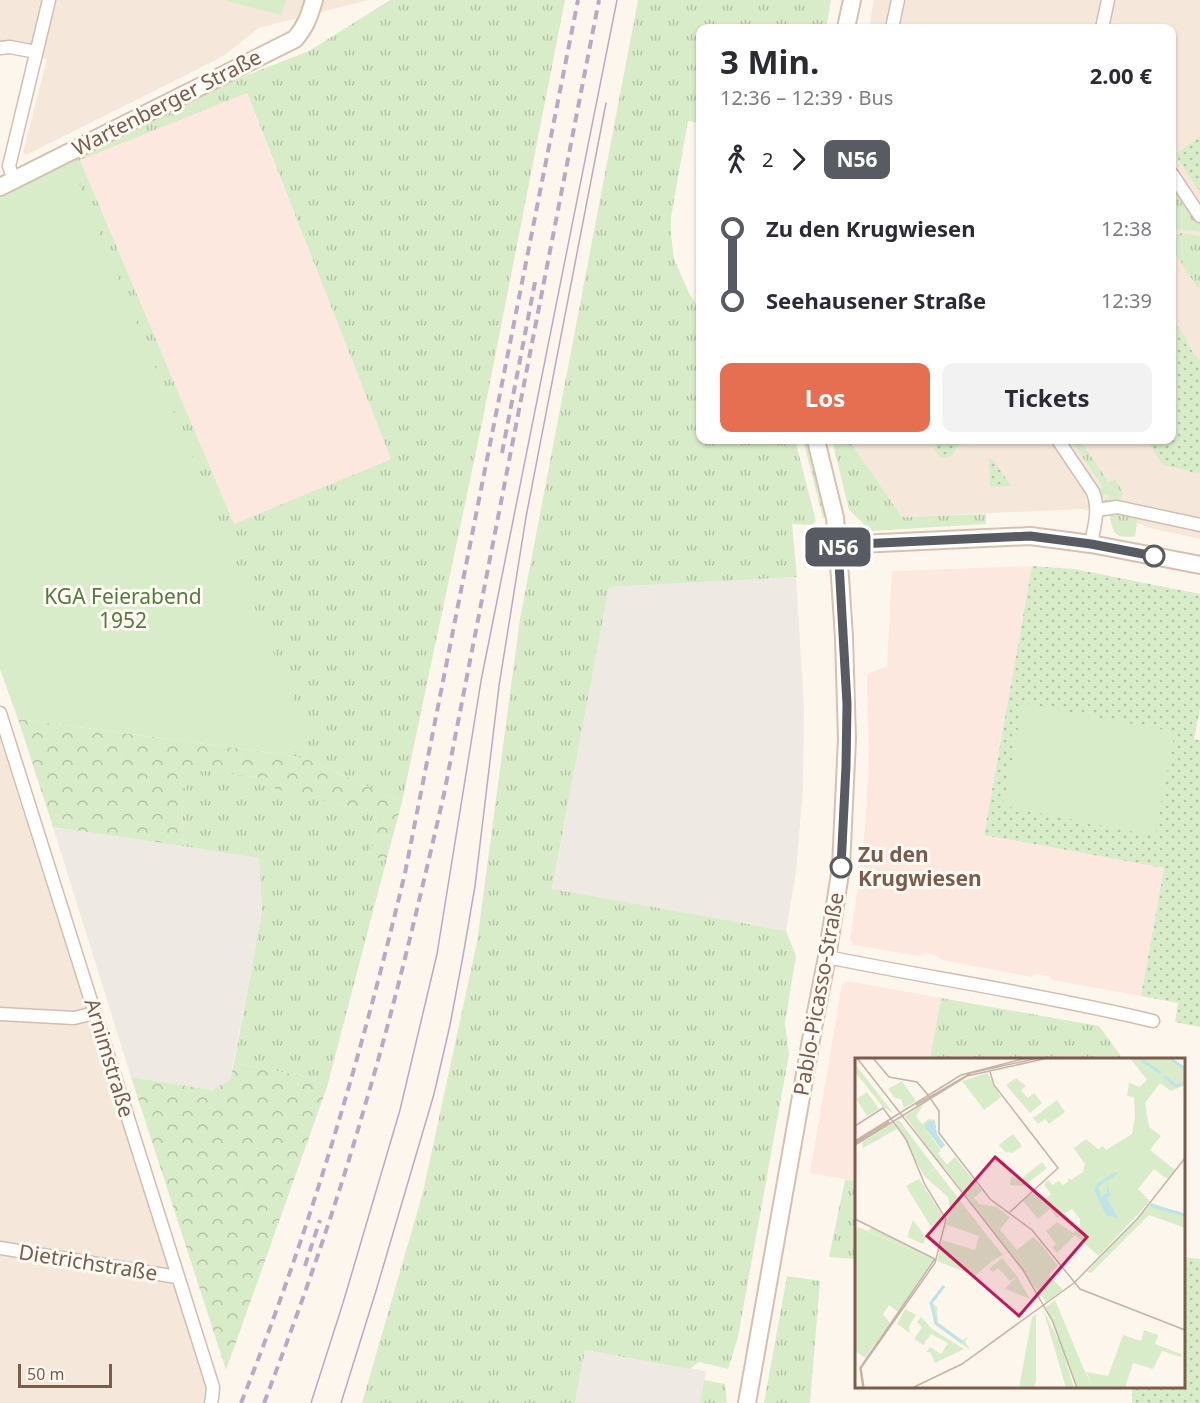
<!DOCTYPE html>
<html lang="de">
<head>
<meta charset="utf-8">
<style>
	body { margin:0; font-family:"Noto Sans",sans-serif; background:#f2f2f3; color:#2b2b33; height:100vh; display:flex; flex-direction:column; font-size:22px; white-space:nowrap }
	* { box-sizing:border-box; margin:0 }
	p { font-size:20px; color:#7c7c81 }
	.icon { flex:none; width:33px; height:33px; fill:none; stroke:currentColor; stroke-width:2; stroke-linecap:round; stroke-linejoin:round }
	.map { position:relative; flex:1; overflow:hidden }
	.drawer { position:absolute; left:696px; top:24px; width:480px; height:420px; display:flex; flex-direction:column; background:#fff; border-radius:12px; box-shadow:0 2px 4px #0004 }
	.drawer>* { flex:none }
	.badge { padding:0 12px; border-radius:9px; font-size:21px; line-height:39px }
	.scale { position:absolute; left:18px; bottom:15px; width:94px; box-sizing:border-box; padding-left:6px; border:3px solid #7a5c4d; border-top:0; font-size:16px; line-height:21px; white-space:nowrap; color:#7a5c4d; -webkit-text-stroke:4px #fffaf3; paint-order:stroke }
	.map>.badge { position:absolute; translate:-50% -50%; box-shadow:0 0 0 3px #fff }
	.legs { display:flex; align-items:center; gap:9px; height:66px; padding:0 24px; font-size:20px }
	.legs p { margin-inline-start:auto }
	.head { display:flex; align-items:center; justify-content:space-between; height:102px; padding:0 24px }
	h1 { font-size:33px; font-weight:700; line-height:45px }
	.cta { display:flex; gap:12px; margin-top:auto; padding:12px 24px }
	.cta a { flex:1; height:69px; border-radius:12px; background:#e76f51; color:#fff; font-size:24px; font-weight:700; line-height:69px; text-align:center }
	.cta a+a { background:#f2f2f3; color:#2b2b33 }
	ul { padding:0 24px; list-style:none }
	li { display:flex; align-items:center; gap:21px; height:72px; font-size:22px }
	li i { display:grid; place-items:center; width:9px; height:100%; margin:0 8px; background:currentColor }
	li i::after { content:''; width:15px; height:15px; margin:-8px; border:4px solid; border-radius:50%; background:#fff }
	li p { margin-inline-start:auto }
	li:first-child i { background:linear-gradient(#0000 50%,currentColor 0) }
	li:last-child i { background:linear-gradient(currentColor 50%,#0000 0) }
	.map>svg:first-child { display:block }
	.residential { fill:#f5e8da }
	.commercial { fill:#fde8e0 }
	.industrial { fill:#efe9e4 }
	.grass { fill:url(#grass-tufts); fill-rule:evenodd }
	.forest { fill:url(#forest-crowns) }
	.park { fill:url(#park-dots) }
	.garden { fill:#d8ecc9 }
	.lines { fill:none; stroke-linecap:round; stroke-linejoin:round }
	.street-casing { stroke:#d1beb0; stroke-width:15 }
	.secondary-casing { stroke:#d6c0b0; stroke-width:20 }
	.street { stroke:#fff; stroke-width:12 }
	.secondary { stroke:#fff; stroke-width:16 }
	.tram { stroke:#b9a8c9; stroke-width:1.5 }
	.rail { stroke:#b9a8c9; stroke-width:4; stroke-dasharray:9 6; stroke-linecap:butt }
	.line-1-casing { stroke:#fff; stroke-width:14 }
	.line-1 { stroke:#595b62; stroke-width:9 }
	.stop-1-dot { fill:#fff; stroke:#595b62; stroke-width:3 }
	.labels { text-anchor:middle; stroke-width:6; stroke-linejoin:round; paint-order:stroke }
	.street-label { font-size:21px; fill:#7a5c4d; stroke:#fffaf3 }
	.park-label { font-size:21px; fill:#537a41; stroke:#fffaf3 }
	.stop-label { font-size:21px; font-weight:bold; fill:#7a5c4d; stroke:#fffaf3; text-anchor:start }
	.inset-river { fill:none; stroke:#bfe3e8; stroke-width:3 }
	.inset-road { fill:none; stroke:#c5b3a7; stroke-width:1.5 }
	.view { fill:#c2185b; fill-opacity:0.15; stroke:#c2185b; stroke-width:3 }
	.inset-edge { fill:none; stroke:#7a5c4d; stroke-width:3 }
</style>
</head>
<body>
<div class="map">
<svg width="1200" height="1403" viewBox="0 0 1200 1403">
	<defs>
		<pattern id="grass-tufts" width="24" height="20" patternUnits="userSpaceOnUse" patternTransform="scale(1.5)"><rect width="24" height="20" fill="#d8ecc9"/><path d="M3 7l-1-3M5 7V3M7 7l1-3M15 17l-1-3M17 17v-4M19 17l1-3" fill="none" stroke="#b4c2a5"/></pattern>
		<pattern id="forest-crowns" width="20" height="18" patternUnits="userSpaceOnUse" patternTransform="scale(1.5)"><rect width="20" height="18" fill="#d8ecc9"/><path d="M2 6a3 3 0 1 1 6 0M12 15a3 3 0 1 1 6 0" fill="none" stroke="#b4c2a5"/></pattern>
		<pattern id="park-dots" width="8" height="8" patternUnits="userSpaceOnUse" patternTransform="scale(1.5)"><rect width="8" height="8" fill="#d8ecc9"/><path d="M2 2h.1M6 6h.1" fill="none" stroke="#b4c2a5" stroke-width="1.8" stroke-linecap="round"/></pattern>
	</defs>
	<rect width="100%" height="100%" fill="#fdf6ec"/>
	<path class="residential" d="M0,0h368l-109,28 -33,26 -16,9 -184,92 -3,-3 24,-93 -36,-8 -11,3z
		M874,0h326v539l-55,-12 -1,-2 -61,-16 -181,8 -53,-77h323v-412h-303z
		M0,739l208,654 -4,10h-204z"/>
	<path class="commercial" d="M246,92l145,367 -157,66 -154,-365z
		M1032,566l-48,269 180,33 -23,128 -89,-16 -3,-4 -14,-2 -3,3 -90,-17 -5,-4 -6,-2 -7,-1 -5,3 -66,-11 -3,-6 11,-72 4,-41 4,-64 -2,-88 20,-8 5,-95z
		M847,981l94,17 -11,61 -74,1v121l-46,-8 32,-189z"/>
	<path class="industrial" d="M796,577l8,132 -1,79 -7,84 -10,59 -234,-41 57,-303z
		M53,827l206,30 3,54 -32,169 -18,10 -81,-13z
		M585,1350l121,21 -6,32h-125z"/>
	<path class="grass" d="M390,0h175l-84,428 -79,374 -95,-43 -26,-5 28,-16 -309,-534v-9l96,-51 134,-62 79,-31zM247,93l144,366 -157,65 -154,-364z
		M638,0h193l-5,28h-126v95l-12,-2 -17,96v18l3,24 15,34 11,17v130h95l21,81 -4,4 -20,-1 5,53 -188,10 -57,302 234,42 10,25 -11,67 4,31 -51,283 -10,32 -29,-7 -9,7 -105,-19 -10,53h-213l61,-211 54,-250 43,-323z
		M1172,181l28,42v9l-23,-3 -5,3z
		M1180,233l20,3v51l-2,1 -26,-39v-10z
		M803,440h6l19,77 -5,1z
		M832,440h17l53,77 84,-3v10l-115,7 -22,-21z
		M1071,440h9l29,43 6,-4 8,14c-1,9 -11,14 -19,8l5,-4 -2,-3 -5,3 -4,-6 5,-4z
		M1115,511l23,5 -3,20c-18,3 -22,-1 -25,-19z
		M201,770l74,9 58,24 42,8 2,17 -9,30h19l-60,229 -19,-10 -74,-14 28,-152 -3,-53 -76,-12 -1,-55z
		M941,998l158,28 22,30v3h-191z
		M845,1180l11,1v78l-27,-2z
		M787,1276l33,5 -10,122h-46z
		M704,1380l21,4 2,19h-27z"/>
	<path class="forest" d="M18,719l263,35 26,5 95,43 -15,56h-19l9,-30 -2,-17 -42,-8 -58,-14 -1,-10 -73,-9 -19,21 1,55 -130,-19z
		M234,1063l74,14 19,10 -101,283 -95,-293 81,13 18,-10z"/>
	<path class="park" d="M1200,137v55l-24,-36 2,-4z
		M1172,322l2,3 2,-1 12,17 -2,1 12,18 2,-1v114l-3,-1 -1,2 -6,-2v-1l-27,-6 -15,-22 -2,1 -3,-4h29z
		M937,440h32c-4,3 -10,4 -13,8 -2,3 -1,6 -5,8 -7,6 -13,-1 -16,-6z
		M989,459h4l18,27 -21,1z
		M1032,566l42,3 126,25v115l-6,30 6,1v287l-25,-5 3,-19 -37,-7 23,-128 -180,-33z
		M1184,1257l16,2v144h-68v-16l52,-1z"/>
	<path class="garden" d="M223,0h63l-5,15z
		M70,162l239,576 -28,16 -263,-35 -18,-50v-471z
		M1023,703l152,29 -20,104 -152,-30z"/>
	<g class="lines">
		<g class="street-casing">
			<path id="street" d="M892,28l6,-28
				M1102,28l6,-28
				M0,48l10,-1 26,5
				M1172,174l28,42
				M14,180l-5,-14 40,-166
				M1058,440l35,52c7,18 1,34 -2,52
				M1097,510l20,-3 83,18
				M0,713l213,674 -1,11 -1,5
				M827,957c109,22 219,38 326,64
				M0,1014l74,4 21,-5
				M0,1248l177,29"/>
		</g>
		<g class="secondary-casing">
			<path id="secondary" d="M846,28l6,-28
				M0,187l295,-148c11,-13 14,-22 19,-39
				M838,545l192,-9 61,8 109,21
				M747,1403l67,-380 13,-66 14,-90 6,-128 -3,-102 -4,-60 -5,-59 -19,-78"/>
		</g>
		<use href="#street" class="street"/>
		<use href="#secondary" class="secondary"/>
		<path class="tram" d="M311,1403l32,-100 57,-193 37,-156 44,-273 136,-681
			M341,1403l35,-112 58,-197 16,-69 13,-69 12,-70 24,-200 27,-169 80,-414"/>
		<path class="rail" d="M502,453l34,-176
			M305,1266l15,-46
			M241,1403c69,-172 121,-350 164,-530l173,-873
			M264,1403c38,-99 73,-199 102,-301 30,-101 54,-204 78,-308l155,-794"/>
	</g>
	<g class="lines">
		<g class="line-1-casing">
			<path id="line-1" d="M841,867l5,-101 1,-62 -9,-159 192,-9 61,8 63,12"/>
		</g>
		<use href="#line-1" class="line-1"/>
	</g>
	<g class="stop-1-dot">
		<circle cx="1154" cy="556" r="10"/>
		<circle cx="841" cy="867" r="10"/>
	</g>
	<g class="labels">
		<g class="street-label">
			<text transform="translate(167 103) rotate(-27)" y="7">Wartenberger Straße</text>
			<text transform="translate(819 994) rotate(-80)" y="7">Pablo-Picasso-Straße</text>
			<text transform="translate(109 1058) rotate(73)" y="7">Arnimstraße</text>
			<text transform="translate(88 1263) rotate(9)" y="7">Dietrichstraße</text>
		</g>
		<g class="park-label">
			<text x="123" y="604">KGA Feierabend<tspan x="123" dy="24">1952</tspan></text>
		</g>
		<g class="stop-label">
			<text x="858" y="862">Zu den<tspan x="858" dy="24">Krugwiesen</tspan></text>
		</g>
	</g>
	<g transform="translate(855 1058)">
		<rect width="330" height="330" fill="#fdf6ec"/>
		<path d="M12,34l12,17 -12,7 -11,-17zM38,65l4,6 -34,19 -1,-6zM100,99l27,34 -8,7 5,6 18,3 13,10 -10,13 17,20 16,-13 8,7 17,22 -9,9 14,15 -17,12 -102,-135zM80,110l47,61 21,26 -11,6 -50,-20 8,-32 -2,-12 -24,-21zM92,167l32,11 -4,14 -33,-10zM228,114l16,84 -24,-21 -18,18 -5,-5 4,-4 -10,-13 11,-9 16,11 7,-6v-8l-8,-11 -4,-30 5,3zM297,145l33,12v13l-36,-13 -58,58 -4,-1zM147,200l15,18 -7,5 -12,-13 -5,4 -4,-3zM200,242l30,72 9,16h-17l-31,-81zM76,244l6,5 1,17 23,17 7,-4 -3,5 5,8 -36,-26zM188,251l18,36 13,43h-8zM181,256v68l-3,6h-14l13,-71z" fill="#d8ecc9" fill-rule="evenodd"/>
		<path d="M0,6l36,46 2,3 -11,-7 -27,-34zM162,218l1,2 12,21 -25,-10zM289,272l14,5 -3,9 26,10v3l-19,-6 -9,18 -20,-6 -8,25h-31l-8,-16 22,4 15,-41 18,6z" fill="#d8ecc9"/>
		<path d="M275,0h42l13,11v16l-14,6 -11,-8 -15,20 4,24 12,9 -11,14 25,20 -8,9 -13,-10 -16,20 12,12 -51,55 -26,-23 7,-6v-8l-8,-10 -15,9 -7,-9 -12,10 -15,-18 13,-11 8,10 7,-6 -7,-10 4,-4 4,5 7,-4 4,4 20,-13 2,-8 -18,-25 7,9 12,-9 12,10 5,-3 3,4 26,-16 3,-17 -1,-20 -7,-1 2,-13 10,4 8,-7zM132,15l14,24 -17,13 -22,-29zM161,20l10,8 -5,4 7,8 6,-5 8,10 -12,10 -24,-28zM47,23l14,20 -12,7 -3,-9 -6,-1 -7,-9zM202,42l8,12 -16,12 -4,-5 -7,5 -5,-6zM69,46l-8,12 6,8 7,-5 7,1 -12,6 17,25 -3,2 9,12 -4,3 -38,-52zM44,62l36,48 -11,8 -29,-54zM158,76l9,12 -9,7 -8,-1 -6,-7zM187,104l5,6 -23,18 -14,-1 1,-8 11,1zM58,162l12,16 3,-1 -5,9 -16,-7zM16,170l60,28 3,4 -66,-29zM50,251l11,6 -7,11 1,7 -13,-9zM66,259l11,12 32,20 -29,14 -5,-11h-4l4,-5 11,7 7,-11 -17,-9 -8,11 -9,-6 8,-12 -5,-5z" fill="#d8ecc9"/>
		<path d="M64,121l25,39 -13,9 -25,-41zM3,169l76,33 -36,52 -9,-7 -6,9 7,9 -25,35 -8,-6 -2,4v-121zM87,183l51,17 -1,3 -17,15 -38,-15z" fill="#d8ecc9"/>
		<path d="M74,63h6l2,13 8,11 -4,4 -17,-23zM251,126l5,11 -4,4 11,19 -12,-3 -11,-23v-6l3,-1 3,12 6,-4z" fill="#bfe3e8"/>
		<path class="inset-river" d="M289,0l-1,3 18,12M315,0l15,11M309,18l12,10 9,-3M242,127l20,-12M295,147l35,10M89,228l-13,17 5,20 26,19"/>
		<path class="inset-road" d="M2,0l166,212 30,52 24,66M18,0l16,19 28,5 11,13M135,14l4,13 64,83 -48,44M73,37l11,16v22l51,66 42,31 48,59 105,41M61,47l55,-32 67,-15M0,68l28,-18 23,31 19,46 21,34 -11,44 -74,105 3,20M0,83l106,-66 66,-17M0,85l34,-21M0,87l112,-69 81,-18M0,161l80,40 -75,109 3,20M219,225l64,-65 47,-60M57,330l50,-24 112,-81"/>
		<path class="view" d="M140,99l92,80 -68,79 -92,-80z"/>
		<rect width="330" height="330" class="inset-edge"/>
	</g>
</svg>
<div class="scale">50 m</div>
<b class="badge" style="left:838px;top:547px;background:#595b62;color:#fff">N56</b>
<section class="drawer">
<div class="head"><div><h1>3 Min.</h1><p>12:36 – 12:39 · Bus</p></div><b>2.00 €</b></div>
<div class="legs"><svg class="icon" aria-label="walk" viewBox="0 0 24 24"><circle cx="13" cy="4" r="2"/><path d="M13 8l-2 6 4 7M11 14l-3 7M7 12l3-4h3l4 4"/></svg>2<svg class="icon" aria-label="forward" viewBox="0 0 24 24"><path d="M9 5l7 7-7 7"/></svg><b class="badge" style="background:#595b62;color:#fff">N56</b></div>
<ul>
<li><i style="color:#595b62"></i><b>Zu den Krugwiesen</b><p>12:38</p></li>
<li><i style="color:#595b62"></i><b>Seehausener Straße</b><p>12:39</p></li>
</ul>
<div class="cta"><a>Los</a><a>Tickets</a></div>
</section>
</div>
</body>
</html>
